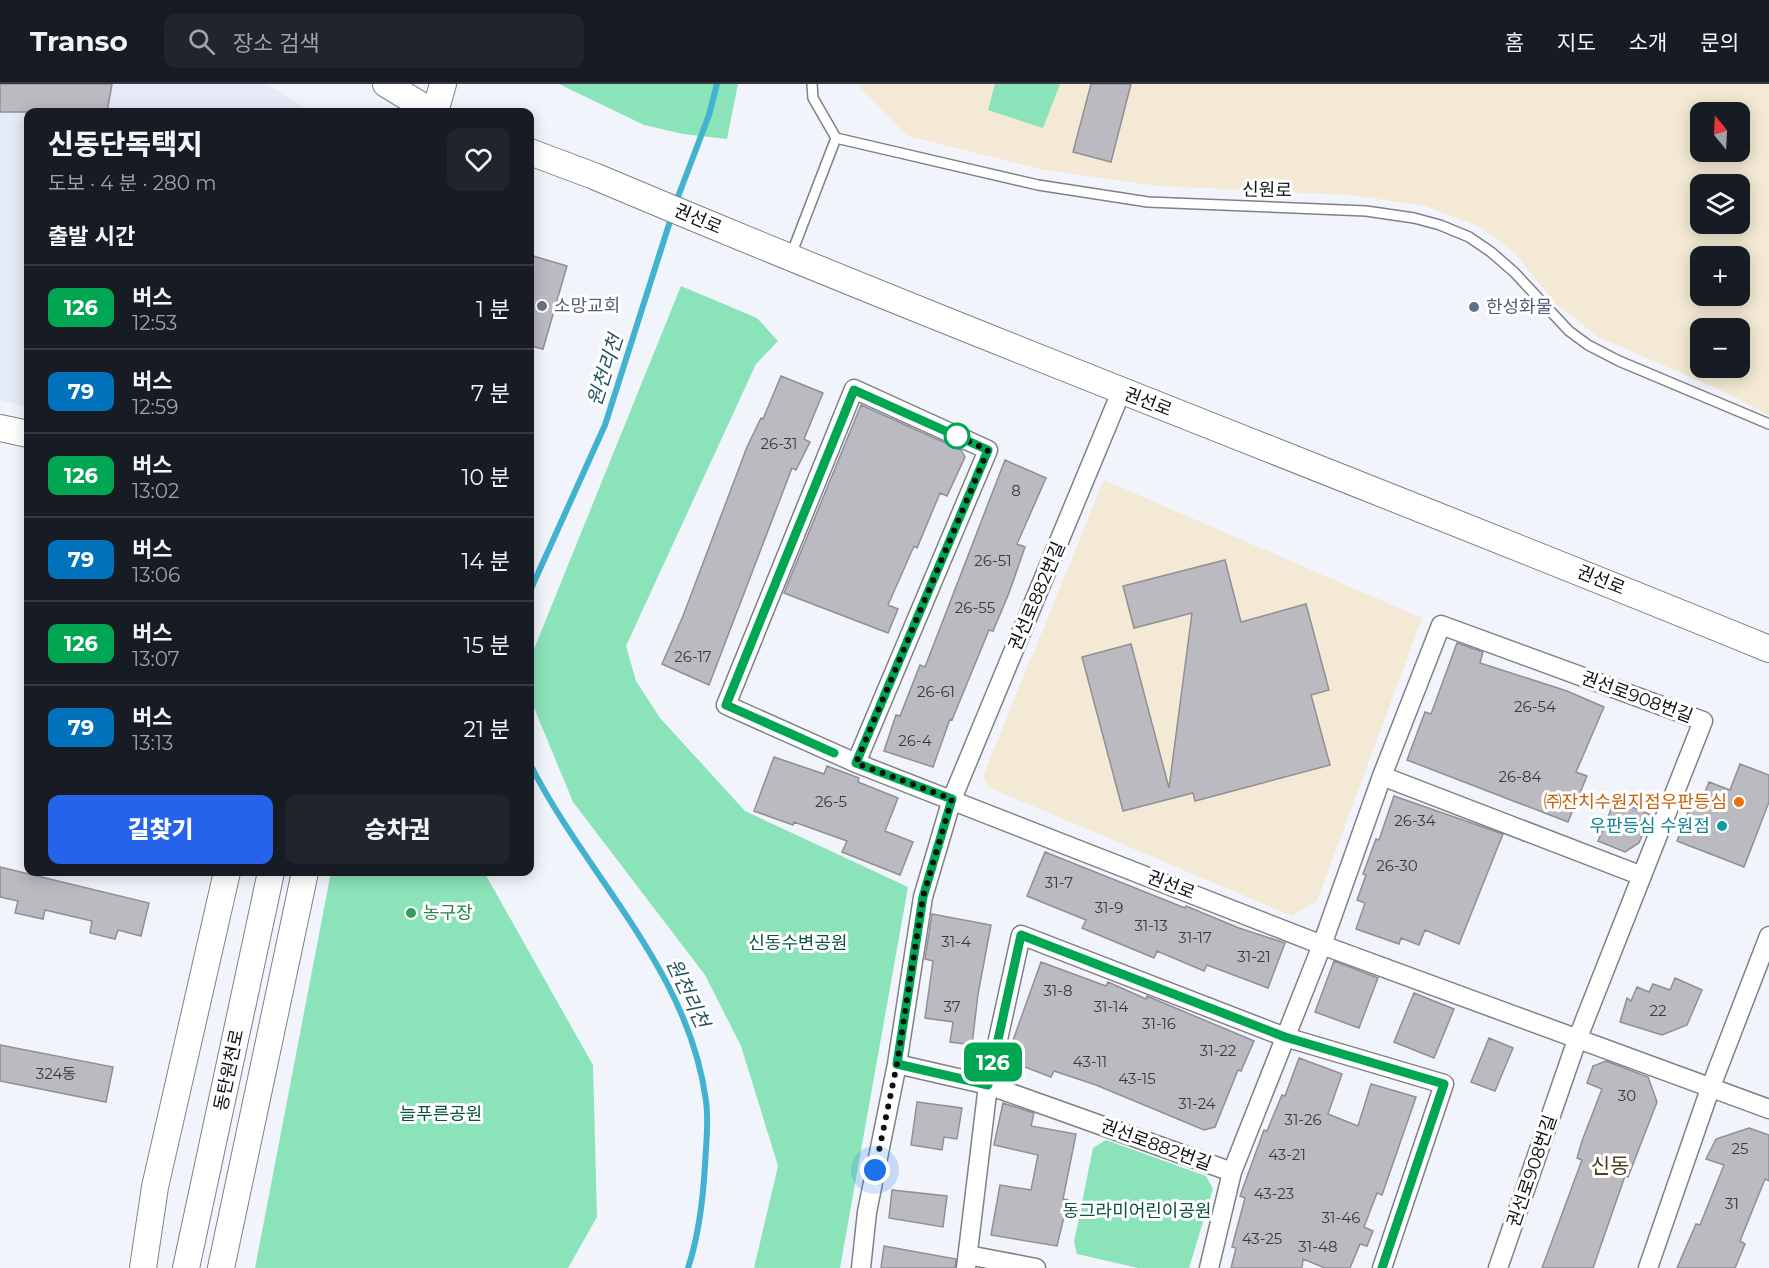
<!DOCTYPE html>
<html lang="ko">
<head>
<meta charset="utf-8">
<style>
	body { margin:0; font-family:Montserrat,"Noto Sans KR",sans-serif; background:#20242c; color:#f1f3f6; height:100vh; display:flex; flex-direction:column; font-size:22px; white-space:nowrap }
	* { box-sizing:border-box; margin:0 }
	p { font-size:20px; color:#9ea1a6 }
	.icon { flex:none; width:33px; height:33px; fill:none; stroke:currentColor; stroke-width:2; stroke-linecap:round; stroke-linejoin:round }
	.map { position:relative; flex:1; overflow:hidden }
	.panel { position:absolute; left:24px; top:24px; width:510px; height:768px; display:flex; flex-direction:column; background:#171b24; border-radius:12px; box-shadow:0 3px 15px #0003 }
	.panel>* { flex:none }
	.badge { padding:0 12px; border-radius:9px; font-size:21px; line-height:39px }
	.needle { width:39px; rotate:342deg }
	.controls { position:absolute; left:1690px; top:18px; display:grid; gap:12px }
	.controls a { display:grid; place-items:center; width:60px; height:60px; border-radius:12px; background:#171b24; box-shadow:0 3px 15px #0003; font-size:30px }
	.you { position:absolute; width:30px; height:30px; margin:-15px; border:4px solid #fff; border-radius:50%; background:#1a73e8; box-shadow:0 0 0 9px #1a73e833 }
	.map>.badge { position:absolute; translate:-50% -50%; box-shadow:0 0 0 3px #fff }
	h2 { padding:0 24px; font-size:22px; line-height:54px }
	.round { display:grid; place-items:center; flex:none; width:63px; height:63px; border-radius:12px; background:#20242c }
	.overview { display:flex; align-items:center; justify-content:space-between; height:102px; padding:0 24px }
	h1 { font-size:28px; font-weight:800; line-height:45px }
	.button { display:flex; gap:12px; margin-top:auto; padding:12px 24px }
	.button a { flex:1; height:69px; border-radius:12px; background:#2563eb; color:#fff; font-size:24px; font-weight:800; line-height:69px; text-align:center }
	.button a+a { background:#20242c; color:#f1f3f6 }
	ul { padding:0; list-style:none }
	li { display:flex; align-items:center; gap:18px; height:84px; padding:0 24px; border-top:2px solid #363941 }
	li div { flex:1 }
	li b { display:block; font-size:22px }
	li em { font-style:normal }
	li .badge { min-width:66px; font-weight:700; text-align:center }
	header { display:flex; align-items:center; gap:36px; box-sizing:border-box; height:84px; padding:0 30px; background:#171b24; border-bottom:2px solid #363941 }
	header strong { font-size:28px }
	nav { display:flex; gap:33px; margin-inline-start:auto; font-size:21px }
	.search { width:420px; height:54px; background:#20242c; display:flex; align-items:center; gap:15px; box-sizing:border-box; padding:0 21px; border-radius:12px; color:#9ea1a6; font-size:22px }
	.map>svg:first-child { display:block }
	.built { fill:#e5eaf7 }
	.industrial { fill:#f3e9d4; fill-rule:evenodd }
	.green { fill:#8be3ba }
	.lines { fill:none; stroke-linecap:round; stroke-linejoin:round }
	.stream { stroke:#43b2d1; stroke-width:6 }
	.building { fill:#bcbac1; stroke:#908f95; stroke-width:1.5 }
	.lane-casing { stroke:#7f8187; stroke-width:12 }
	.street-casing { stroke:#7f8187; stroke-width:21 }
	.secondary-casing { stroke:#7f8187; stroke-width:28 }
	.lane { stroke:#fff; stroke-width:9 }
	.street { stroke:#fff; stroke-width:18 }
	.secondary { stroke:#fff; stroke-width:26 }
	.line-casing { stroke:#fff; stroke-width:14 }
	.line { stroke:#00a651; stroke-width:9 }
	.walk { stroke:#0e0f11; stroke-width:6; stroke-dasharray:0 10.8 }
	.worship-dot { fill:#6b7280; stroke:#fff; stroke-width:2 }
	.service-dot { fill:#5c6f8a; stroke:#fff; stroke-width:2 }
	.stop-dot { fill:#fff; stroke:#00a651; stroke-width:3 }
	.food-dot { fill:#e8710a; stroke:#fff; stroke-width:2 }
	.culture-dot { fill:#0f9aa8; stroke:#fff; stroke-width:2 }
	.leisure-dot { fill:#2e9e5b; stroke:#fff; stroke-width:2 }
	.labels { text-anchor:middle; stroke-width:6; stroke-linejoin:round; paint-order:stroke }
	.number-label { font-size:15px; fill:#3a3a3d }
	.street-label { font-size:18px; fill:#0e0f11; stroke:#fff }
	.worship-label { font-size:18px; fill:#5b616d; stroke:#fff; text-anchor:start }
	.service-label { font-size:18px; fill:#4e5e75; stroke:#fff; text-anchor:start }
	.food-label { font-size:18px; fill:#c56008; stroke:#fff; text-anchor:end }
	.culture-label { font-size:18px; fill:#0d838f; stroke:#fff; text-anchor:end }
	.leisure-label { font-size:18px; fill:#27864d; stroke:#fff; text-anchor:start }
	.park-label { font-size:18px; fill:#075439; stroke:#fff }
	.water-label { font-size:20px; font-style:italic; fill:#255461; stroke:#fff }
	.quarter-label { font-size:21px; fill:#4d3e17; stroke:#fff }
</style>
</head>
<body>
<header>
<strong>Transo</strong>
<div class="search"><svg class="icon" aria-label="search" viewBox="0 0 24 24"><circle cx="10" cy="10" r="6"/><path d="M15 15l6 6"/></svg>장소 검색</div>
<nav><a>홈</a><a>지도</a><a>소개</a><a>문의</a></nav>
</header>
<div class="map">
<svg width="1769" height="1184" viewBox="0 0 1769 1184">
	<rect width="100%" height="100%" fill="#f1f4fa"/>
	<path class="built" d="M0,0h267l44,28h-283v295l-28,-7z"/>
	<path class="industrial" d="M857,0h912v331l-51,-26 -118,-51 -44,-34 -42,-52 -36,-26 -53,-20 -74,-11 -193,-9 -113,-16 -137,-34zM1701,28h39v40h-39zM1701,100h39v40h-39zM1701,172h39v40h-39zM1701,244h39v40h-39z
		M1104,396l318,138 -105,283 -25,15 -304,-129 -5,-11z"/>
	<path class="green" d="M559,0h179l-11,55 -44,-5 -39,-9z
		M995,0h65l-17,44 -55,-18z
		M681,202l76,32 21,23 -22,23 -130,282 10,35 24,37 85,93 163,76 -68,381h-86l24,-102 -37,-120 -36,-71 -132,-173 -43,-104v-39z
		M331,788h153l109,193 4,152 -29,51h-313z
		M1106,1056l100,36 7,13 -24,79h-51l-61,-14 -3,-12 19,-94z"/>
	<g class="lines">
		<path class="stream" d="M676,118l33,-87 8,-31
			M530,507l75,-166 67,-210
			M530,680c57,113 159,206 176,337 3,21 0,43 -1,64 -2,35 -6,70 -17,103"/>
	</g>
	<path class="building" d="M0,0h112l-5,28h-107z
		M1091,0h40l-20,78 -38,-10z
		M530,171l37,11 -24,83 -13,-3z
		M781,292l42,17 -19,46 6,3 -14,28 -4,-2 -83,217 -47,-21 21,-48 64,-169 14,-29 2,1z
		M861,321l100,45 4,7 -18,39 -7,-3 -23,55 -3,-2 -26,59 10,4 -10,24 -104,-40z
		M1005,376l41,18 -29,66 8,3 -16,46 -16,38 -4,-1 -37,90 -2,-1 -17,48 -49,-16 12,-36 4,1 20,-51 5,2z
		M1225,476l16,62 65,-18 23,86 -18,5 19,70 -135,36 -2,-8 -70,18 -41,-154 49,-13 38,144 23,-175 -58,15 -11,-42z
		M1457,559l26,9 -3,11 87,28 37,16 -28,65 11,4 -19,46 -161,-62 18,-48 6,2z
		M774,673l50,17 3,-8 32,12 -1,4 40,16 -13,33 28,11 -13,33 -58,-23 5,-11 -53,-19 -1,3 -39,-14z
		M1740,680l29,11v27l-25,65 -67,-26 13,-34 8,3 11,-28 21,8z
		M1394,712l109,38 -44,110 -34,-14 -6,15 -18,-7 -2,6 -43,-15 9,-26 -8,-3 9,-25 -3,-1 13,-35 3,1z
		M1615,716l36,15 -12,28 -14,9 -27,-11z
		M1045,768l140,56 1,-2 53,22 46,15 -17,45 -61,-23 -3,6 -47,-20 -3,7 -72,-30 4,-8 -59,-24z
		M0,783l149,36 -8,33 -23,-6 -3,9 -25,-6 2,-12 -47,-11 -2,9 -28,-6 3,-12 -18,-4z
		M932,830l59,11 -13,69 -6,51 -22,-3 3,-20 -28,-4 8,-57 -8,-2z
		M1334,877l44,17 -19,50 -44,-16z
		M1041,878l65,24 2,-4 38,17 1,-3 107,45 -13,30 -3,-1 -23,57 -11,3 -108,-45 -42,-14 -3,6 -45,-17z
		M1675,894l27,12 -15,35 -25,10 -42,-13 7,-24 4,3 6,-14 12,5 4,-8 17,6z
		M1414,909l40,16 -20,49 -40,-16z
		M1489,954l24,10 -18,43 -24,-9z
		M0,961l113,22 -7,35 -106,-21z
		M1299,974l43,16 -14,40 30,12 13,-42 45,13 -34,98 -5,-2 -13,34 9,4 -6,15 -7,-2 -10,24h-25l-22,-9 -1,9h-71l5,-20 -4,-1 13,-49 -5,-2 24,-66 3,1 15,-36 3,1z
		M1606,977l42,16 9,25 -29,75 -3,-1 -32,92h-51l40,-108 -5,-2 5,-17 20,-52 -15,-6 6,-17z
		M917,1018l45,6 -5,31 -13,-2 -2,13 -31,-5z
		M1003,1019l31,10 -3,13 45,8 -13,65 5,1 -11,46 -66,-11 9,-50 31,5 7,-35 -44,-10z
		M1749,1044l20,7v46l-4,-2 -25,62 5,3 -10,24h-58l19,-44 4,1 24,-60 -18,-6 10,-20z
		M892,1106l55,6 -4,31 -54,-9z
		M884,1162l72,13 -1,9h-74z"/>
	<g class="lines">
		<g class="lane-casing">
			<path id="lane" d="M812,0l1,14 23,40
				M791,171l45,-117 202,47 110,17 218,9 48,7 26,7 29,12 22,15 23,20 55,59 19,14 31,16 150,63"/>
		</g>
		<g class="street-casing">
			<path id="street" d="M856,679l132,-313 -134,-61 -128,316 130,58 466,182 447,164
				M1382,692l260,100
				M897,980l91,21 244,87
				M968,1171l68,13
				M861,1184l6,-56 30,-148 26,-167 29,-98 169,-407
				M966,1184l22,-183 33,-150 264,102 159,47 -62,184
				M1209,1184l23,-96 90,-227 60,-169 59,-151 262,96 -126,319 -79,228
				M1648,1184l62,-179 59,-153"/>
		</g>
		<g class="secondary-casing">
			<path id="secondary" d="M386,0l46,28
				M435,28l8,-28
				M530,68l64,24c389,164 784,313 1175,473
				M0,344l28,6
				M143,1184l12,-81 72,-315
				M186,1184l85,-396
				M221,1184l84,-396"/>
		</g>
		<use href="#lane" class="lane"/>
		<use href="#street" class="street"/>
		<use href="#secondary" class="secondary"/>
	</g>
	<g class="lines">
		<g class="line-casing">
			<path id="line" d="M834,669l-108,-48 128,-315 134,60 -132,313 96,36 -29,98 -26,167 91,21 33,-150 264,102 159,47 -62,184"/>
		</g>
		<use href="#line" class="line"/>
		<path class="walk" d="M875,1086l22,-106 26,-167 29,-98 -96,-36 132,-313 -38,-17 7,3"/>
	</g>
	<circle class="worship-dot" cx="542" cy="222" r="6"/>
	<circle class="service-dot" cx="1474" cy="223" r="6"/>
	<circle class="stop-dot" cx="957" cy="352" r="12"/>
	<circle class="food-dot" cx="1739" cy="718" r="6"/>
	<circle class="culture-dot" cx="1722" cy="742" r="6"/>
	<circle class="leisure-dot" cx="411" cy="829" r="6"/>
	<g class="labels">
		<g class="number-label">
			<text x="779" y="365">26-31</text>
			<text x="1016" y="412">8</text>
			<text x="993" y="482">26-51</text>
			<text x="975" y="529">26-55</text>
			<text x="693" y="578">26-17</text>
			<text x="936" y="613">26-61</text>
			<text x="1535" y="628">26-54</text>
			<text x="915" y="662">26-4</text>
			<text x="1520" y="698">26-84</text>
			<text x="831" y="723">26-5</text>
			<text x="1415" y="742">26-34</text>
			<text x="1397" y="787">26-30</text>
			<text x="1059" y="804">31-7</text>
			<text x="1109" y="829">31-9</text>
			<text x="1151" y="847">31-13</text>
			<text x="1195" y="859">31-17</text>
			<text x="956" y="863">31-4</text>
			<text x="1254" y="878">31-21</text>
			<text x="1058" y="912">31-8</text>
			<text x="952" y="928">37</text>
			<text x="1111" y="928">31-14</text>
			<text x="1658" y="932">22</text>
			<text x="1159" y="945">31-16</text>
			<text x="1218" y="972">31-22</text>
			<text x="1090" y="983">43-11</text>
			<text x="56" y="995">324동</text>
			<text x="1137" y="1000">43-15</text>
			<text x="1627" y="1017">30</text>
			<text x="1197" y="1025">31-24</text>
			<text x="1303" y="1041">31-26</text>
			<text x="1740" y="1070">25</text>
			<text x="1287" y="1076">43-21</text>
			<text x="1274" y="1115">43-23</text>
			<text x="1732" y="1125">31</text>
			<text x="1341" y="1139">31-46</text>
			<text x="1262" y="1160">43-25</text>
			<text x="1318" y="1168">31-48</text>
		</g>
		<g class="street-label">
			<text transform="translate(1267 106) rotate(1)" y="6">신원로</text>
			<text transform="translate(698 135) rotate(23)" y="6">권선로</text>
			<text transform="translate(1148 318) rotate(21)" y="6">권선로</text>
			<text transform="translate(1601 496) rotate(22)" y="6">권선로</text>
			<text transform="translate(1037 512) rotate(-67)" y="6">권선로882번길</text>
			<text transform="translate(1637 613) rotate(20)" y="6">권선로908번길</text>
			<text transform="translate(1171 801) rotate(21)" y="6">권선로</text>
			<text transform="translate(229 986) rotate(-78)" y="6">동탄원천로</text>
			<text transform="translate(1156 1061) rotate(20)" y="6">권선로882번길</text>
			<text transform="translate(1532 1087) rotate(-71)" y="6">권선로908번길</text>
		</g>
		<g class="worship-label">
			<text x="554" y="228">소망교회</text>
		</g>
		<g class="service-label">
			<text x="1486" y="229">한성화물</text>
		</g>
		<g class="food-label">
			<text x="1727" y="724">㈜잔치수원지점우판등심</text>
		</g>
		<g class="culture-label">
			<text x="1710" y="748">우판등심 수원점</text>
		</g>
		<g class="leisure-label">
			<text x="423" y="835">농구장</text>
		</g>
		<g class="park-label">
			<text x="798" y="865">신동수변공원</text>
			<text x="441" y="1036">늘푸른공원</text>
			<text x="1137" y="1133">동그라미어린이공원</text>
		</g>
		<g class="water-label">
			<text transform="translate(605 286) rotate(-72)" y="7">원천리천</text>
			<text transform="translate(688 909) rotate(65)" y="7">원천리천</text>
		</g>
		<g class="quarter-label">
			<text x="1610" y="1089">신동</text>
		</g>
	</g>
</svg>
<div class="controls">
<a><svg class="needle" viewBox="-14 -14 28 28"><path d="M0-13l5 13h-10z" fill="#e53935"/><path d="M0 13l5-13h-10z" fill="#9ea1a6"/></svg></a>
<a><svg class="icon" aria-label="layers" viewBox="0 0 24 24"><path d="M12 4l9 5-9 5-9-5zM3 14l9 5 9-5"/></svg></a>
<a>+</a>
<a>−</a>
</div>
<div class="you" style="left:875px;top:1086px"></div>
<b class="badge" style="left:993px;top:978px;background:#00a651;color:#fff">126</b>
<section class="panel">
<div class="overview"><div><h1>신동단독택지</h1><p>도보 · 4 분 · 280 m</p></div><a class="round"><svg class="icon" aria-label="heart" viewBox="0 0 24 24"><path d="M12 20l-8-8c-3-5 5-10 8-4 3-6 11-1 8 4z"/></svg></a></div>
<h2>출발 시간</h2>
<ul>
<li><span class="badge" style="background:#00a651;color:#fff">126</span><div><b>버스</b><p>12:53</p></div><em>1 분</em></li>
<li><span class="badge" style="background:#0072bc;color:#fff">79</span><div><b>버스</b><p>12:59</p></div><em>7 분</em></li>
<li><span class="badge" style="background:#00a651;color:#fff">126</span><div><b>버스</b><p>13:02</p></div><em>10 분</em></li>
<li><span class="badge" style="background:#0072bc;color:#fff">79</span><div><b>버스</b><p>13:06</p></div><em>14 분</em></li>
<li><span class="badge" style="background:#00a651;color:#fff">126</span><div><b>버스</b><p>13:07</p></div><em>15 분</em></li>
<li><span class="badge" style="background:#0072bc;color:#fff">79</span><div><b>버스</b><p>13:13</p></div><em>21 분</em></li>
</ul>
<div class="button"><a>길찾기</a><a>승차권</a></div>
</section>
</div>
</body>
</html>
